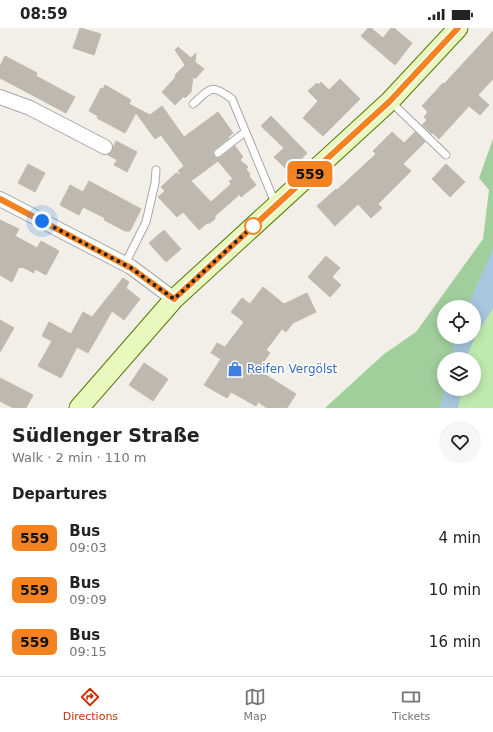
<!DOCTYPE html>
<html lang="en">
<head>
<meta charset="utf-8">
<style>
	body { margin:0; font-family:"DejaVu Sans",sans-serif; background:#f6f6f6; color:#222; height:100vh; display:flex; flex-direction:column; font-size:15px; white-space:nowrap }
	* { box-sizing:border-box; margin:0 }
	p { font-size:13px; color:#767676 }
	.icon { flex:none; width:22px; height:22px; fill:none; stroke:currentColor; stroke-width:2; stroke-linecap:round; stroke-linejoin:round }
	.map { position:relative; height:380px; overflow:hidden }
	.side { display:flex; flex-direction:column; background:#fff; flex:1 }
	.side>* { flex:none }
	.badge { padding:0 8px; border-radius:6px; font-size:14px; line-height:26px }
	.buttons { position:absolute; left:437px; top:272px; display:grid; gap:8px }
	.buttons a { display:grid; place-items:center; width:44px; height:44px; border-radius:50%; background:#fff; box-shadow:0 2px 10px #0003; font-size:20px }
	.you { position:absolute; width:20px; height:20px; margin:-10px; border:3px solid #fff; border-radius:50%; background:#1a73e8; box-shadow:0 0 0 6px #1a73e833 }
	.map>.badge { position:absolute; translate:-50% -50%; box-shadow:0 0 0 2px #fff }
	h2 { padding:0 12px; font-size:15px; line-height:36px }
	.round { display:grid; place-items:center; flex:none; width:42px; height:42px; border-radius:21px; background:#f6f6f6 }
	.summary { display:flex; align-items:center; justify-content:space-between; height:68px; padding:0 12px }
	h1 { font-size:19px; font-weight:600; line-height:30px }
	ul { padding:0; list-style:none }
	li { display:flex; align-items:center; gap:12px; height:52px; padding:0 12px }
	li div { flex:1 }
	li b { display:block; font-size:15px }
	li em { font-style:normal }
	li .badge { min-width:44px; font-weight:700; text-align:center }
	.status { display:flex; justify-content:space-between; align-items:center; height:28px; padding:0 20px; background:#fff; direction:ltr }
	.status svg { height:11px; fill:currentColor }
	.tabs { display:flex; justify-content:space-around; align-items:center; height:56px; border-top:1px solid #e0e0e0; background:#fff; font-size:11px; color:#767676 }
	.tabs a { display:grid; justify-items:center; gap:2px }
	.tabs .selected { color:#cd2e03 }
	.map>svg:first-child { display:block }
	.grass { fill:#bfe9ae }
	.forest { fill:#a1cf9c; fill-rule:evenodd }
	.water { fill:#a8c6dd }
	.building { fill:#bdb9b0; stroke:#c2baa9; fill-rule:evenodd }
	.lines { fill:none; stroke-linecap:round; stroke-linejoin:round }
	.lane-casing { stroke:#a7a7a7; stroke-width:9 }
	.street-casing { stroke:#a7a7a7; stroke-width:16 }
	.secondary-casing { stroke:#547807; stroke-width:21 }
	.lane { stroke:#fff; stroke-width:7 }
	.street { stroke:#fff; stroke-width:14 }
	.secondary { stroke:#e9f9bd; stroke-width:19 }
	.line-casing { stroke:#fff; stroke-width:9 }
	.line { stroke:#f58220; stroke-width:6 }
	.walk { stroke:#202020; stroke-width:4; stroke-dasharray:0 7.2 }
	.stop-dot { fill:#fff; stroke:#f58220; stroke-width:2 }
	.labels { text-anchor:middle; stroke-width:3; stroke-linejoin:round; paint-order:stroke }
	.shop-label { font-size:12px; fill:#366cbe; stroke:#fff; text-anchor:start }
</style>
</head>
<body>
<div class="status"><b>08:59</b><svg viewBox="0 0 49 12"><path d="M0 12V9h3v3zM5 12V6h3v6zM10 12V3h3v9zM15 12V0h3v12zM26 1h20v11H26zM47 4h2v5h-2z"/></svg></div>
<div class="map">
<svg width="493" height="380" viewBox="0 0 493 380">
	<rect width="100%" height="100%" fill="#f1efe7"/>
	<path class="grass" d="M493,280v100h-35l4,-19h12v-30h-9l12,-26z"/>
	<path class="forest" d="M493,111v169l-16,25 -12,26h-21v30h18l-4,19h-133l59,-54 32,-22 67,-93 6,-49 -10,-12zM444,279h30v30h-30z"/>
	<path class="water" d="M493,217v63l-16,25 -12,26h-14l4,-22h19v-30h-7l25,-56z
		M444,361h18l-4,19h-18z"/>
	<path class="building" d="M80,0l21,6 -7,21 -21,-7z
		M368,0h3l12,10 8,-10h3l18,15 -17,22 -34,-29z
		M493,3v48l-15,16 11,10 -9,10 -11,-9 -30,33 -6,-6 -1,1 -10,-9 5,-5 -3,-3 4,-5 -6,-6 21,-23 1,1z
		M178,19l13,11 5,-5 -1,9 9,7 -9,10 -2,-3 -2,16 -6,6 -1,-2 -9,9 -13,-13 13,-14 1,-4 9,-9 -10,-15z
		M5,28l32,17 -1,3 39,21 -9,16 -66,-35v-12z
		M340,51l20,20 -37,37 -20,-18 15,-17 -10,-10 9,-8 2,2 2,-3 8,8z
		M105,57l26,15 -2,4 21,11 12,-9 22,31 34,-25 15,21 -5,4 1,1 -14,11 -2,4 1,3 2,2 5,-1 14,-11 8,11 -3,3 8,7 -2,2 4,5 -1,2 7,9 -15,12 -1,-3 -25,22v3l-5,4h-3l-8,7 -16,-18 -6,5 -19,-20 7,-6 -4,-4 15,-14 6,3 -4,-5 6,-5 -23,-31 -6,4 -19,-26 -11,20 -28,-15 1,-2 -9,-5 12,-23 2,1zM218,133l15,18 -4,2 2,3 -20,18 -20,-21z
		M271,88l36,37 -18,19 -15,-15 10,-9 -23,-22z
		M392,104l12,11 11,-11 10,10 -22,22 8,7 -33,33 4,4 -11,10 -13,-14 -23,22 -18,-20 19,-17 1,1 39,-36 -3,-3z
		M116,113l21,11 -10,20 -13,-7 3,-5 -9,-5 4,-4z
		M28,136l17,9 -10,19 -17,-9z
		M446,136l19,18 -15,15 -18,-18z
		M89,153l52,28 -11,22h-5l-21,-11 1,-2 -22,-11 -4,8 -19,-10 10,-20 13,7z
		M0,192l19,9 -4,7 22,12 4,-7 18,10 -13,24 -11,-6 -1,4 -12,-6 -1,1 -2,-1 -7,15 -12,-7z
		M164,202l17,19 -15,13 -17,-19z
		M326,228l14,12 -8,9 9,8 -11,12 -22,-20z
		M123,250l6,4 -3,6 14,11 -16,21 -12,-9 -24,42 -11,-6 -16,31 -23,-12 14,-25 -10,-5 7,-14 22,12 12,-22 9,5z
		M263,259l21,17 23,-11 9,19 -23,11 -7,9 -4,-3 -16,21 4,3 -12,17 38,24 -9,14h-20l-9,-6 -2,4 -25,-14 -4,6 -23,-13 17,-26 -10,-6 6,-10 8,4 19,-25 -13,-10 11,-14 8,6z
		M0,292l14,8 -14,24z
		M144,335l24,16 -15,22 -24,-16z
		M0,350l33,17 -7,13h-13l-13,-7z"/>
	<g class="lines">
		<g class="lane-casing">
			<path id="lane" d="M390,73l56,54
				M193,76c18,-16 18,-21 39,-5l44,106
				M218,125l27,-21
				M125,236l21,-42 9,-39 1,-13"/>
		</g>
		<g class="street-casing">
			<path id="street" d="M0,69l30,11 75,39
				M0,171l131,68 43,32"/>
		</g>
		<g class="secondary-casing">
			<path id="secondary" d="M79,380l95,-109 216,-198 68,-73"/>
		</g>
		<use href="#lane" class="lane"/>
		<use href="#street" class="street"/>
		<use href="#secondary" class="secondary"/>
	</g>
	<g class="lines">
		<g class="line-casing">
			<path id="line" d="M0,171l131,69 43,31 216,-198 68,-73"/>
		</g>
		<use href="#line" class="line"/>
		<path class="walk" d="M42,193l89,47 43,31 79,-73"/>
	</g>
	<defs>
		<g id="shop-bare" transform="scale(1.2)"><path d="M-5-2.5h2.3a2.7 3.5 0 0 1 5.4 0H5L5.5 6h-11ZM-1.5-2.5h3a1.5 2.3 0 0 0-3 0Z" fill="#3f7fe0" stroke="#fff" stroke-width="2.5" paint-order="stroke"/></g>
	</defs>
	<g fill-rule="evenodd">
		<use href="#shop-bare" x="235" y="341"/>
	</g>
	<circle class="stop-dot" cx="253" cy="198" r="8"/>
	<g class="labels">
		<g class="shop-label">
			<text x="247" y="345">Reifen Vergölst</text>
		</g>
	</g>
</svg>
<div class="buttons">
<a><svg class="icon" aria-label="locate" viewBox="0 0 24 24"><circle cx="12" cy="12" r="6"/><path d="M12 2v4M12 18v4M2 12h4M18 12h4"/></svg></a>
<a><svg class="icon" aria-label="layers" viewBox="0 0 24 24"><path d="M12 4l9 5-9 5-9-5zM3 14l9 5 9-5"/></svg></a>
</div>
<div class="you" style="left:42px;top:193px"></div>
<b class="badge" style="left:310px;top:146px;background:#f58220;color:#111">559</b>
</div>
<section class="side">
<div class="summary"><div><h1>Südlenger Straße</h1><p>Walk · 2 min · 110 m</p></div><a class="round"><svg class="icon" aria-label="heart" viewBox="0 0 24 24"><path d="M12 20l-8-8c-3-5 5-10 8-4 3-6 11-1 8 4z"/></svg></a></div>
<h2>Departures</h2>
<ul>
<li><span class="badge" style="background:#f58220;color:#111">559</span><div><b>Bus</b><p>09:03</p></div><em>4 min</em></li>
<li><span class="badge" style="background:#f58220;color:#111">559</span><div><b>Bus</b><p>09:09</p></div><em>10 min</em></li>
<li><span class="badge" style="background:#f58220;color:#111">559</span><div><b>Bus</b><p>09:15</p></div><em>16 min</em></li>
</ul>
</section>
<nav class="tabs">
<a class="selected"><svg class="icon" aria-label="directions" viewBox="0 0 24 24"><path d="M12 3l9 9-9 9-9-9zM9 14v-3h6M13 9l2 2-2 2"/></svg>Directions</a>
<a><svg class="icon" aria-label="map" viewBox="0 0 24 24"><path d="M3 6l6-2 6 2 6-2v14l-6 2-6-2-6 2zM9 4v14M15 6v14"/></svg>Map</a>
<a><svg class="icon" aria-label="tickets" viewBox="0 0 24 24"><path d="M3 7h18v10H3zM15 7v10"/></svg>Tickets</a>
</nav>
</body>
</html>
